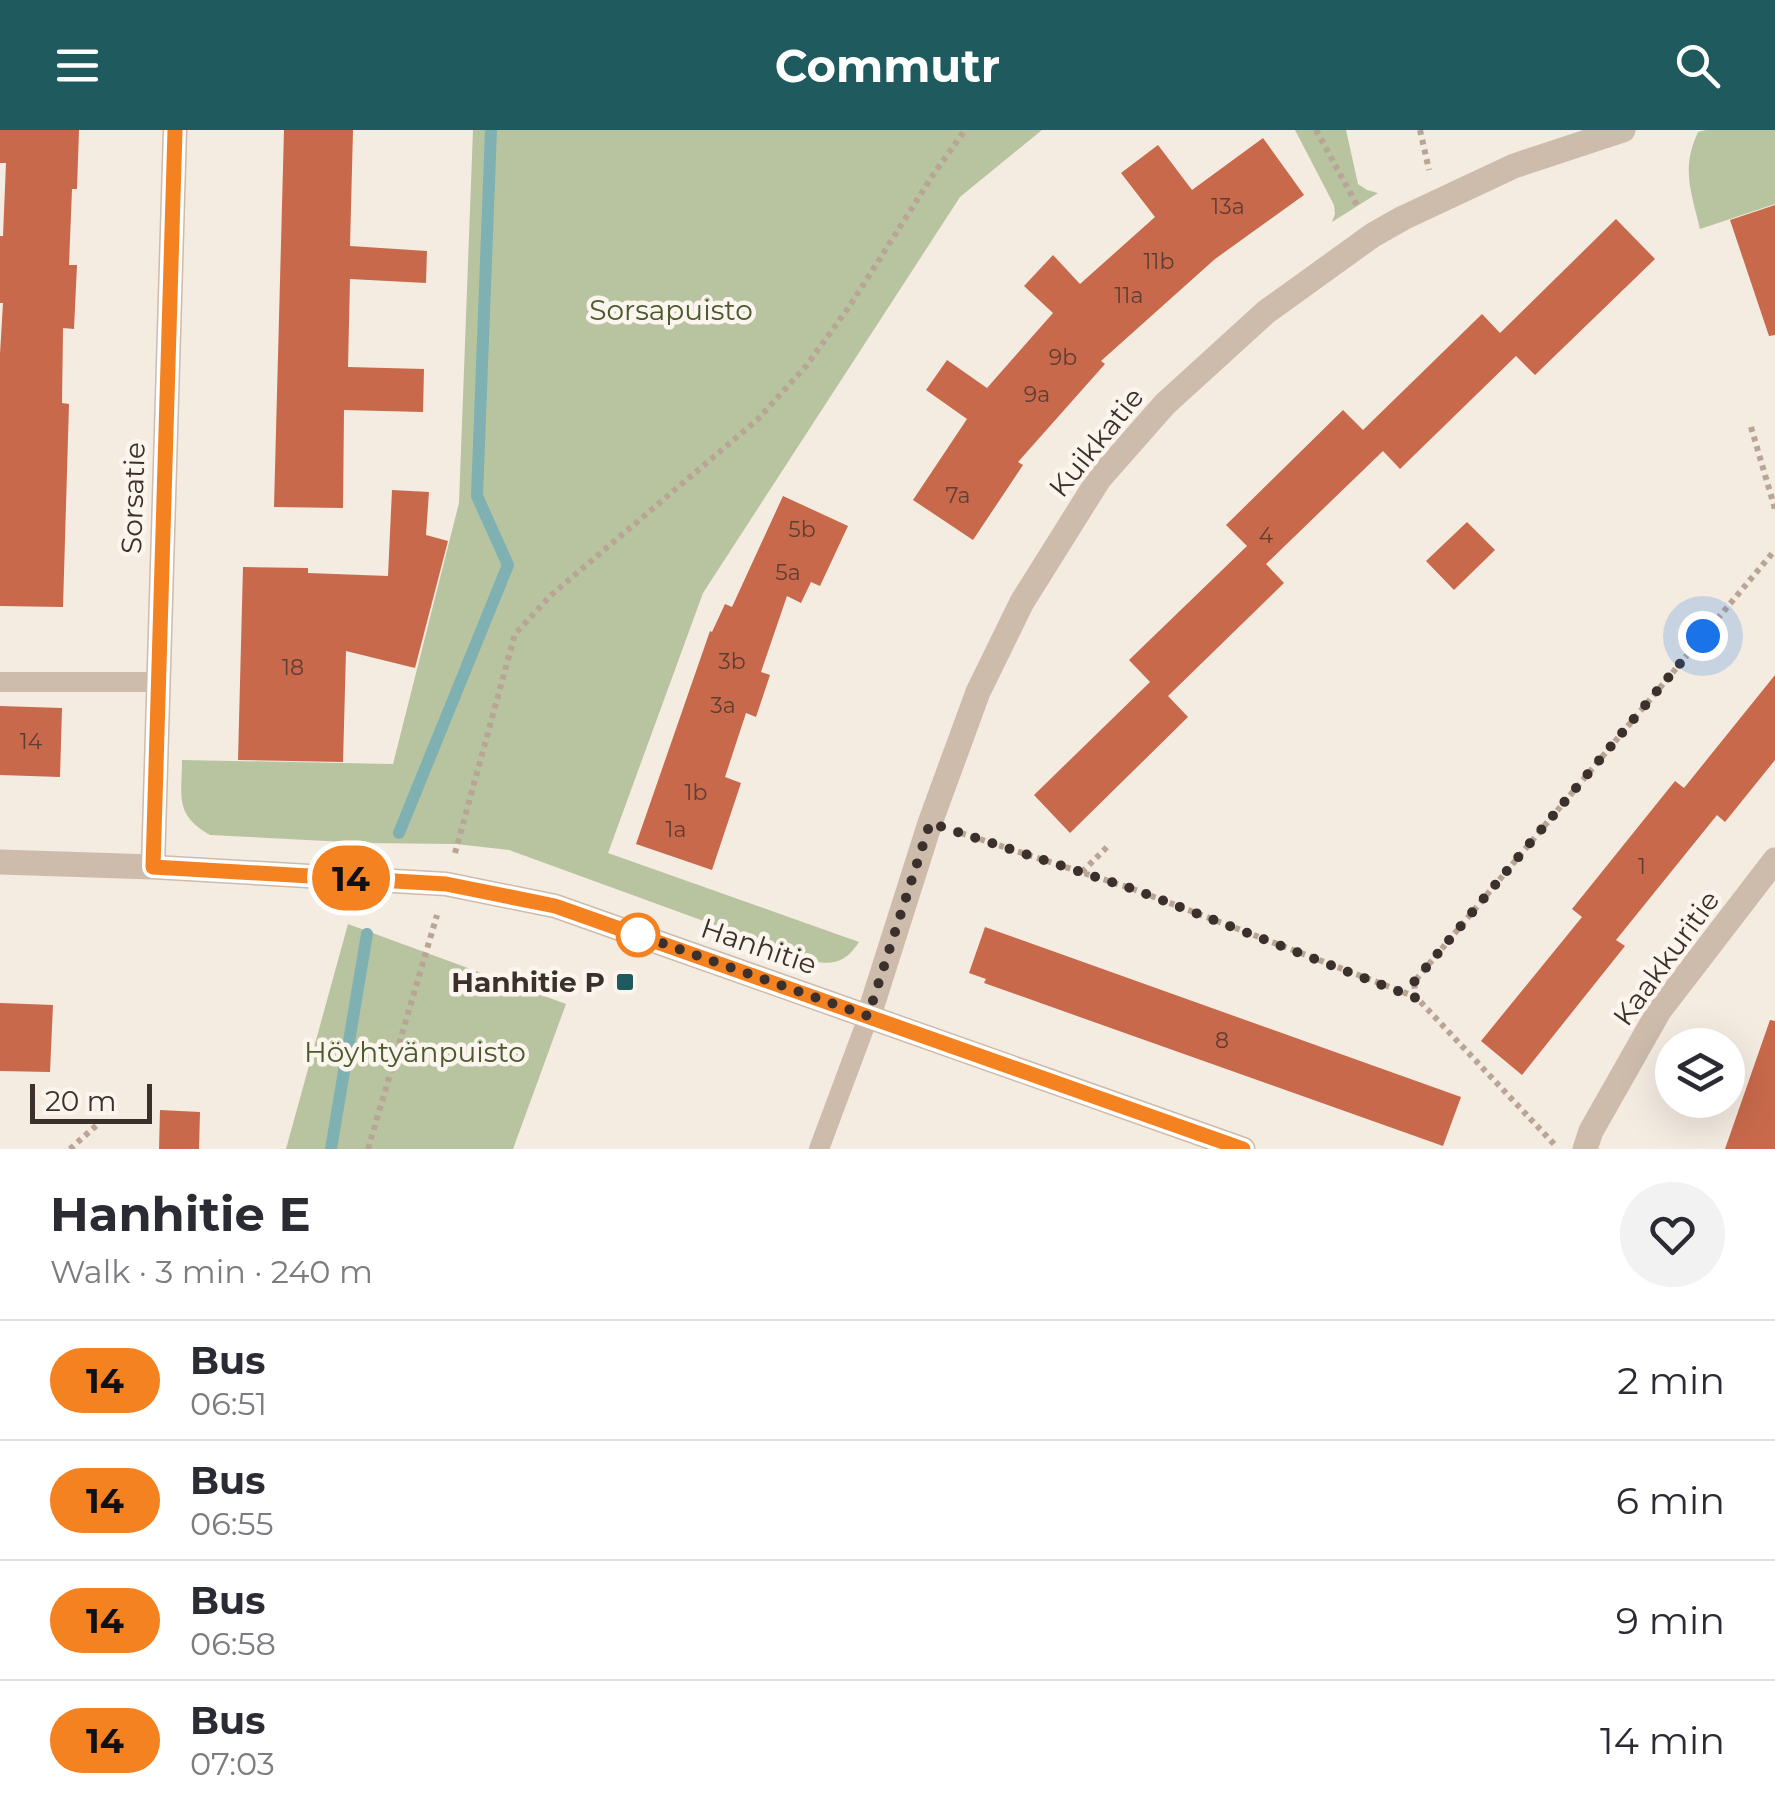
<!DOCTYPE html>
<html lang="en">
<head>
<meta charset="utf-8">
<style>
	body { margin:0; font-family:Montserrat,sans-serif; background:#f2f2f3; color:#2b2b33; height:100vh; display:flex; flex-direction:column; font-size:38px; white-space:nowrap }
	* { box-sizing:border-box; margin:0 }
	p { font-size:32px; color:#7c7c81 }
	.icon { flex:none; width:55px; height:55px; fill:none; stroke:currentColor; stroke-width:2; stroke-linecap:round; stroke-linejoin:round }
	.map { position:relative; height:1019px; overflow:hidden }
	.side { display:flex; flex-direction:column; background:#fff; flex:1 }
	.side>* { flex:none }
	.badge { padding:0 20px; border-radius:32px; font-size:35px; line-height:65px }
	.fabs { position:absolute; left:1655px; top:898px; display:grid; gap:20px }
	.fabs a { display:grid; place-items:center; width:90px; height:90px; border-radius:50%; background:#fff; box-shadow:0 10px 40px #0002; font-size:50px }
	.scale { position:absolute; left:30px; bottom:25px; width:122px; box-sizing:border-box; padding-left:10px; border:5px solid #3b302b; border-top:0; font-size:28px; line-height:35px; white-space:nowrap; color:#3b302b; -webkit-text-stroke:8px #fbf5ee; paint-order:stroke }
	.you { position:absolute; width:50px; height:50px; margin:-25px; border:8px solid #fff; border-radius:50%; background:#1a73e8; box-shadow:0 0 0 15px #1a73e833 }
	.map>.badge { position:absolute; translate:-50% -50%; box-shadow:0 0 0 5px #fff }
	.round { display:grid; place-items:center; flex:none; width:105px; height:105px; border-radius:52px; background:#f2f2f3 }
	.summary { display:flex; align-items:center; justify-content:space-between; height:170px; padding:0 50px }
	h1 { font-size:48px; font-weight:700; line-height:75px }
	ul { padding:0; list-style:none }
	li { display:flex; align-items:center; gap:30px; height:120px; padding:0 50px; border-top:2px solid #e1e1e2 }
	li div { flex:1 }
	li b { display:block; font-size:38px }
	li em { font-style:normal }
	li .badge { min-width:110px; font-weight:700; text-align:center }
	header { display:flex; justify-content:space-between; align-items:center; height:130px; padding:0 50px; background:#1f5a5e; color:#fff; font-size:45px; font-weight:700 }
	.map>svg:first-child { display:block }
	.green { fill:#b8c4a0 }
	.lines { fill:none; stroke-linecap:round; stroke-linejoin:round }
	.stream { stroke:#7fb0b2; stroke-width:12 }
	.building { fill:#c8694b }
	.path { stroke:#b9a596; stroke-width:6; stroke-dasharray:5 5; stroke-linecap:butt }
	.lane { stroke:#cdbbac; stroke-width:20 }
	.street { stroke:#cdbbac; stroke-width:25 }
	.line-casing { stroke:#fff; stroke-width:22 }
	.line { stroke:#f58220; stroke-width:15 }
	.walk { stroke:#3b302b; stroke-width:10; stroke-dasharray:0 18 }
	.stop-dot { fill:#fff; stroke:#f58220; stroke-width:5 }
	.poi-dot { fill:#1f5a5e; stroke:#fbf5ee; stroke-width:4 }
	.labels { text-anchor:middle; stroke-width:9; stroke-linejoin:round; paint-order:stroke }
	.number-label { font-size:22px; fill:#5e3e33 }
	.park-label { font-size:28px; fill:#4a5a2e; stroke:#fbf5ee }
	.street-label { font-size:28px; fill:#3b302b; stroke:#fbf5ee }
	.poi-label { font-size:28px; font-weight:bold; fill:#3b302b; stroke:#fbf5ee; text-anchor:end }
</style>
</head>
<body>
<header><svg class="icon" aria-label="menu" viewBox="0 0 24 24"><path d="M4 6h16M4 12h16M4 18h16"/></svg>Commutr<svg class="icon" aria-label="search" viewBox="0 0 24 24"><circle cx="10" cy="10" r="6"/><path d="M15 15l6 6"/></svg></header>
<div class="map">
<svg width="1775" height="1019" viewBox="0 0 1775 1019">
	<rect width="100%" height="100%" fill="#f4ebe1"/>
	<path class="green" d="M473,0h569l-82,67 -257,396 -95,260 251,89c-12,19 -25,24 -46,19l-304,-111 -53,-6 -91,-1 -155,-8c-36,-21 -28,-38 -28,-75l211,4 66,-261z
		M1295,0h51l12,54 9,6 11,3 -46,29 3,-8 -1,-9z
		M1706,0h69v74l-75,25c-9,-38 -19,-60 -2,-97z
		M348,794l218,80 -53,145h-227z"/>
	<g class="lines">
		<path class="stream" d="M399,703l109,-268 -31,-69 14,-366
			M331,1019l36,-215"/>
	</g>
	<path class="building" d="M0,0h79l-2,59h-5l-3,76h8l-3,64 -11,-1 -1,75 7,1 -6,203 -63,-1v-252l3,-51h-3v-67h3l3,-73h-6z
		M284,0h69l-3,116 77,5 -1,32 -76,-4 -2,88 76,2 -1,43 -79,-2 -1,98 -69,-1z
		M1263,8l41,57 -89,64 -114,102 4,3 -87,98 5,3 -50,75 -60,-40 54,-81 -41,-29 21,-30 40,28 66,-75 -29,-27 29,-31 27,29 75,-67 -34,-44 37,-28 34,45z
		M1775,75v130l-6,1 -39,-116z
		M1616,89l39,40 -120,116 -19,-19 -116,113 -17,-18 -117,113 18,19 -116,113 20,21 -118,116 -36,-38 116,-113 -21,-22 118,-114 -21,-21 117,-115 20,20 119,-116 18,19z
		M392,360l37,2 -3,43 22,6 -33,127 -69,-17 -3,111 -105,-2 5,-193 65,1v5l80,3z
		M783,366l65,30 -28,60 -9,-4 -10,21 -14,-7 -26,76 9,3 -14,42 -10,-4 -21,64 16,6 -29,87 -76,-26 74,-213 2,1 13,-28 7,3z
		M1467,392l28,28 -41,40 -28,-29z
		M1775,545v85l-50,62 -8,-7 -101,125 9,6 -103,129 -41,-34 101,-124 -10,-8 103,-128 9,7z
		M0,576l62,2 -2,69 -60,-2z
		M985,797l476,170 -18,49 -459,-163 2,-4 -17,-6z
		M0,873l53,2 -3,67 -50,-1z
		M1770,890l5,1v128h-50z
		M160,980l40,2 -1,37h-40z"/>
	<g class="lines">
		<path class="path" d="M1316,0l42,77
			M1420,0l9,40
			M1751,297l24,82
			M961,703l175,57 280,107
			M455,723l60,-219 35,-38 207,-176 49,-54 43,-59 84,-132 32,-45
			M1082,742l27,-27
			M1554,1014l-138,-147 -2,-15 361,-432
			M70,1019l28,-25
			M368,1019l69,-234"/>
		<path class="lane" d="M0,552h157
			M819,1019l50,-134"/>
		<path class="street" d="M0,732l153,5 293,17 109,22 688,243
			M153,737l22,-737
			M869,885l61,-192 48,-131 44,-90 77,-123 66,-75 101,-92 107,-77 30,-17 111,-52 109,-36
			M1585,1019l6,-18 68,-120 116,-151"/>
	</g>
	<g class="lines">
		<g class="line-casing">
			<path id="line" d="M175,0l-22,737 293,17 109,22 688,243"/>
		</g>
		<use href="#line" class="line"/>
		<path class="walk" d="M638,805l-13,-5 243,86 62,-193 206,67 280,108 -2,-16 289,-346"/>
	</g>
	<circle class="stop-dot" cx="638" cy="805" r="20"/>
	<rect class="poi-dot" x="615" y="842" width="20" height="20" rx="5"/>
	<g class="labels">
		<g class="number-label">
			<text x="1228" y="84">13a</text>
			<text x="1159" y="139">11b</text>
			<text x="1129" y="173">11a</text>
			<text x="1063" y="235">9b</text>
			<text x="1037" y="272">9a</text>
			<text x="958" y="373">7a</text>
			<text x="802" y="407">5b</text>
			<text x="1266" y="413">4</text>
			<text x="788" y="450">5a</text>
			<text x="732" y="539">3b</text>
			<text x="293" y="545">18</text>
			<text x="723" y="583">3a</text>
			<text x="31" y="619">14</text>
			<text x="696" y="670">1b</text>
			<text x="676" y="707">1a</text>
			<text x="1642" y="744">1</text>
			<text x="1222" y="918">8</text>
		</g>
		<g class="park-label">
			<text x="671" y="190">Sorsapuisto</text>
			<text x="415" y="932">Höyhtyänpuisto</text>
		</g>
		<g class="street-label">
			<text transform="translate(1096 312) rotate(-51)" y="10">Kuikkatie</text>
			<text transform="translate(133 368) rotate(-88)" y="10">Sorsatie</text>
			<text transform="translate(759 816) rotate(19)" y="10">Hanhitie</text>
			<text transform="translate(1666 828) rotate(-54)" y="10">Kaakkuritie</text>
		</g>
		<g class="poi-label">
			<text x="605" y="862">Hanhitie P</text>
		</g>
	</g>
</svg>
<div class="fabs">
<a><svg class="icon" aria-label="layers" viewBox="0 0 24 24"><path d="M12 4l9 5-9 5-9-5zM3 14l9 5 9-5"/></svg></a>
</div>
<div class="scale">20 m</div>
<div class="you" style="left:1703px;top:506px"></div>
<b class="badge" style="left:351px;top:748px;background:#f58220;color:#111">14</b>
</div>
<section class="side">
<div class="summary"><div><h1>Hanhitie E</h1><p>Walk · 3 min · 240 m</p></div><a class="round"><svg class="icon" aria-label="heart" viewBox="0 0 24 24"><path d="M12 20l-8-8c-3-5 5-10 8-4 3-6 11-1 8 4z"/></svg></a></div>
<ul>
<li><span class="badge" style="background:#f58220;color:#111">14</span><div><b>Bus</b><p>06:51</p></div><em>2 min</em></li>
<li><span class="badge" style="background:#f58220;color:#111">14</span><div><b>Bus</b><p>06:55</p></div><em>6 min</em></li>
<li><span class="badge" style="background:#f58220;color:#111">14</span><div><b>Bus</b><p>06:58</p></div><em>9 min</em></li>
<li><span class="badge" style="background:#f58220;color:#111">14</span><div><b>Bus</b><p>07:03</p></div><em>14 min</em></li>
</ul>
</section>
</body>
</html>
